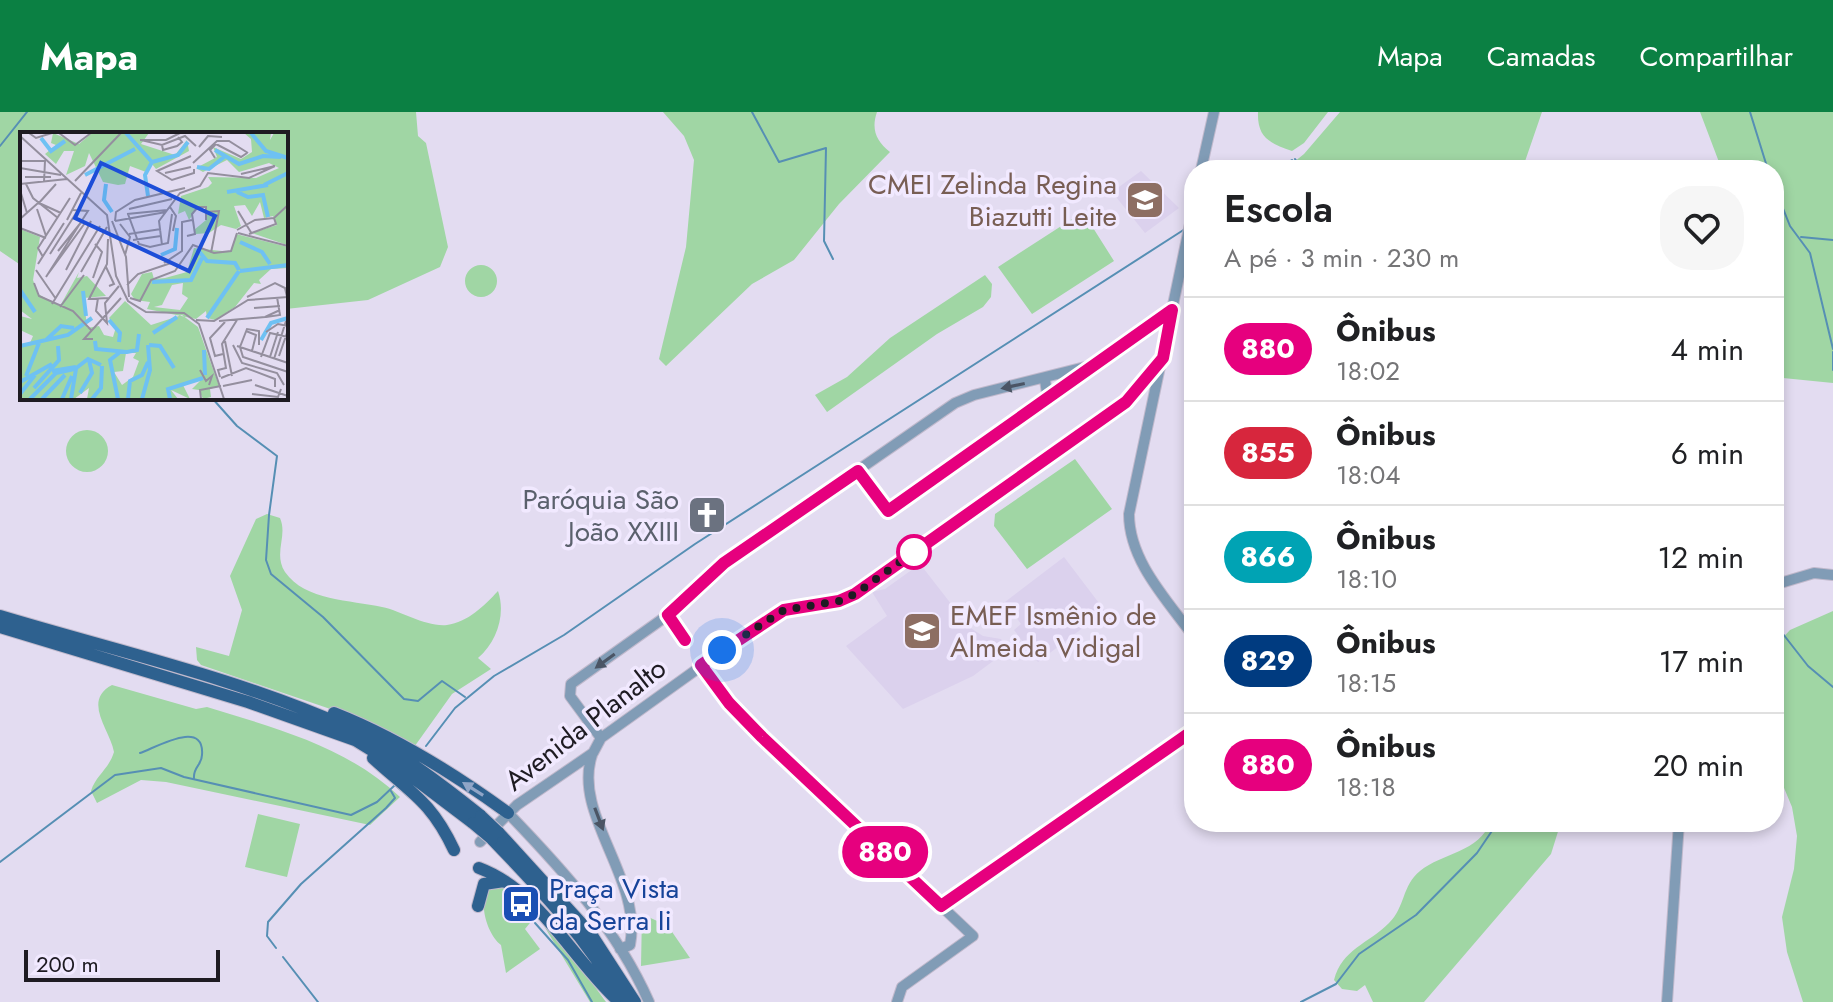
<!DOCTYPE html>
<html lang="pt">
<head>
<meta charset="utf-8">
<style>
	body { margin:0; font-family:Jost,sans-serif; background:#f6f6f6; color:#202124; height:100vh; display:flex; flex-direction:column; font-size:30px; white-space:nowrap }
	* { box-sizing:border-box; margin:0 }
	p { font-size:26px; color:#757577 }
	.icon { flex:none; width:44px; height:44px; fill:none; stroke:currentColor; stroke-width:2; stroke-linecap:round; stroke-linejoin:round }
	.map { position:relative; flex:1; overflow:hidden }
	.side { position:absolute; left:1184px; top:48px; width:600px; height:672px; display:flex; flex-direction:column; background:#fff; border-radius:32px; box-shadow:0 4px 12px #0003 }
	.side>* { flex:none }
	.badge { padding:0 16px; border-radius:26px; font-size:28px; line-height:52px }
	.scale { position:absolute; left:24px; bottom:20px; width:196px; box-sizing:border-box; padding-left:8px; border:4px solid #1e1b22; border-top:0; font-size:22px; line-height:28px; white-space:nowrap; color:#1e1b22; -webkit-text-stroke:6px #f1e9ff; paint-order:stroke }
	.you { position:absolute; width:40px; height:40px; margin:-20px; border:6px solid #fff; border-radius:50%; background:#1a73e8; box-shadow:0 0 0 12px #1a73e833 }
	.map>.badge { position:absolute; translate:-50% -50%; box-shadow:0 0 0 4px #fff }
	.round { display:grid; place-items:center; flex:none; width:84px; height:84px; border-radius:32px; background:#f6f6f6 }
	.overview { display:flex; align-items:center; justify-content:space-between; height:136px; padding:0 40px }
	h1 { font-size:38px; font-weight:600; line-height:60px }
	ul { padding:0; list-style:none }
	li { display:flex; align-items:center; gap:24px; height:104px; padding:0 40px; border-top:2px solid #e0e0e0 }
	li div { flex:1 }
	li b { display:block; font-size:30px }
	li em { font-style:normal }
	li .badge { min-width:88px; font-weight:700; text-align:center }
	header { display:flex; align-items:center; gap:48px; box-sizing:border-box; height:112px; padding:0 40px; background:#0b8043; color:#fff }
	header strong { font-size:38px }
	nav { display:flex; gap:44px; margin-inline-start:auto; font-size:28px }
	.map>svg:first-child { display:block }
	.built { fill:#dbd1ed }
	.green { fill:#a0d6a4 }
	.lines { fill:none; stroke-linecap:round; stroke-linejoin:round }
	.stream { stroke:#568fb4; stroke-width:2 }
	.tertiary-casing { stroke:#c0b9cc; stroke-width:12 }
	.primary-casing { stroke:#c0b9cc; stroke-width:14 }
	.tertiary { stroke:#819cb6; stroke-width:10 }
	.primary { stroke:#2e618f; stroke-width:12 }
	.primary-bridge-casing { stroke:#c0b9cc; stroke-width:14; stroke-linecap:butt }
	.primary-bridge { stroke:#2e618f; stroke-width:12 }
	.oneway { fill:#4b5565 }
	.oneway2 { fill:#90a5c7 }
	.line-casing { stroke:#fff; stroke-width:18 }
	.line { stroke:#e6007e; stroke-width:12 }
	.walk { stroke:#1e1b22; stroke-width:8; stroke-dasharray:0 14.4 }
	.stop-dot { fill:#fff; stroke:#e6007e; stroke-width:4 }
	.labels { text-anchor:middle; stroke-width:7; stroke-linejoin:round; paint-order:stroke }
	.education-label { font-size:28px; fill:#785e54; stroke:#f1e9ff; text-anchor:end }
	.worship-label { font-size:28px; fill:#5b616d; stroke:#f1e9ff; text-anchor:end }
	.street-label { font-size:28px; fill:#1e1b22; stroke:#f1e9ff }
	.transit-label { font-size:28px; fill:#164399; stroke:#f1e9ff; text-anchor:start }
	.inset-river { fill:none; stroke:#6ec1f3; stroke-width:4 }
	.inset-road { fill:none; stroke:#948f9e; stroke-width:2 }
	.view { fill:#1d4ed8; fill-opacity:0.15; stroke:#1d4ed8; stroke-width:4 }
	.inset-edge { fill:none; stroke:#1e1b22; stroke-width:4 }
</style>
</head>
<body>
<header>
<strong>Mapa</strong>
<nav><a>Mapa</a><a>Camadas</a><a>Compartilhar</a></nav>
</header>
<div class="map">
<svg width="1833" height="890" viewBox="0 0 1833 890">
	<rect width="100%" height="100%" fill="#e3dcf1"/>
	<path class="built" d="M1141,59l38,37 -34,25 -33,-41z
		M1064,445l41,54 -67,51 -24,-32 7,-6 -16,-22z
		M917,448l52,67 14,9 18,3 7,11 -35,26 -70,33 -57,-63 41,-30 -15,-24 13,-3 28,-20z"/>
	<path class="green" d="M0,0h416l2,24 8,7 22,104 -8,20 -72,33 -82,9v-175h-264v132l-22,-15z
		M663,0h214c-6,17 -1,29 13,40l-51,52 -45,56 -42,24 -86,82 -7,-7 27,-112 8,-87 -10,-24z
		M1258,0h70l-24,31 -12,8c-22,-8 -35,-13 -34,-39z
		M1340,0h202l-20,58h-232l-1,-4 15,-12z
		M1700,0h133v271l-59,-6v-207h-52z
		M1083,100l31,49 -82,53 -34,-47z
		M465 169a16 16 0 1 1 32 0a16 16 0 1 1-32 0Z
		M985,163l7,9 -1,13 -8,10 -46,27 -110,78 -12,-17 32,-18 43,-39z
		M66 339a21 21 0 1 1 42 0a21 21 0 1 1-42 0Z
		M1075,347l37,50 -85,60 -33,-43 1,-12z
		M267,402l13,4c8,18 -7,35 5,54 20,29 66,28 97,35 20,4 43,20 65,18 21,-3 37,-19 51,-34 8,23 -1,51 -20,67l13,11 -39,25 -40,56 -61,-34 -150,-51 -4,-5 -1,-13 33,9 13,-46 -12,-34 26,-57z
		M1833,499v391h-30l-16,-50 -5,-35 12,-48 3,-33 -5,-29 -18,-43v-117l16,-17z
		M112,573l84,24 11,-2c68,21 139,39 193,90l-30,28 -204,-43 -25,-2 -44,23 -6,-12c5,-16 18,-22 23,-39 -4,-22 -32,-51 -2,-67z
		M258,702l42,10 -13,53 -42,-10z
		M1490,710h71l-10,32 -127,148h-51l-8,-17 -8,6 -15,-2 -8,-9c8,-31 34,-36 55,-57 16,-15 13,-38 31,-52 22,-18 60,-19 70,-49z
		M491,773l17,2 26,31 -9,11 15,20 -34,24 -5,-28c-14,-11 -25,-45 -10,-60z
		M642,802l26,12 22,32 -49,8z
		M549,812l57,78h-16l-46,-76z"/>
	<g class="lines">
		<path class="stream" d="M752,0l27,50 47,-14 -2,93 9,18
			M1750,0l18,58
			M0,34l27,-34
			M1295,47l8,11
			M1275,58l17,-10
			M1774,74l16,40 20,27 23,96
			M1801,125l32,3
			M1833,240v18
			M212,286l25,28 40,30 -8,59 -3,45 5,14 52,43 81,82 14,2 24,-20 23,16
			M1783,522l25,32 25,21
			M426,634l29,-38 39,-32 70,-41 131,-91 490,-315
			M140,641c15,-5 65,-35 62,2 0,10 -9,12 -8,23
			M0,750l115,-87 46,-7 23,9 167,38 26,-13 18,-17 15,13
			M535,811l33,37 24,42
			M276,836l-9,-12 1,-14 33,-38 85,-76 9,-10 -4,-7
			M283,845l35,45
			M1301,890l35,-18 23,-30 57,-39 61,-62 21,-31"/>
		<g class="tertiary-casing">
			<path id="tertiary" d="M1201,58l13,-58
				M1194,93l-65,309c0,47 38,86 65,123
				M1045,268l3,20
				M1774,473l40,-12 19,2
				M701,553l28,38 33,34 211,199 -71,51 -5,15
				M601,626l-31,-42 1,-12 97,-69 56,-52 231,-160 19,-8 115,-29 83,-56
				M592,643c-20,60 51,124 38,190l-10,4
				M508,701c55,57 109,116 141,189
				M480,730l37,-37 76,-52 8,-15 163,-117 32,-14 43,-6 16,-7 271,-192 37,-44
				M1667,890l12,-180"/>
		</g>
		<g class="primary-casing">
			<path id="primary" d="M0,504c116,35 238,62 349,112 48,22 91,55 132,88
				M0,515l248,75 107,38 44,27 74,56
				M334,601c61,24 122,62 174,100
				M373,646c38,35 58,43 81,92
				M498,720l93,102 44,68
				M492,727c49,51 97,101 131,163
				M479,756c59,22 91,87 135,129
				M478,794l6,-22 20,-3"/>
		</g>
		<use href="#tertiary" class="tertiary"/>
		<use href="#primary" class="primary"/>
		<g class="primary-bridge-casing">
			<path id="primary-bridge" d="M481,704l17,16
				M473,711l19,16"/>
		</g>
		<use href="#primary-bridge" class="primary-bridge"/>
	</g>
	<defs><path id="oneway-solid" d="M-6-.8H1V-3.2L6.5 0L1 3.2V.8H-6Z" transform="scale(2)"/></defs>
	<g class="oneway">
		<use href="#oneway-solid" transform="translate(1013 274) rotate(168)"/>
		<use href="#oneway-solid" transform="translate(605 549) rotate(144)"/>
		<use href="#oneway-solid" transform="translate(599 707) rotate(69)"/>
	</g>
	<use class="oneway2" href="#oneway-solid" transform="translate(473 677) rotate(-148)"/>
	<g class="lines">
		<g class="line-casing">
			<path id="line" d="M685,528l-17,-25 56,-52 134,-92 30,40 284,-201 -9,48 -37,44 -271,192 -16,7 -55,9 -83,55 28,38 33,34 179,169 253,-176"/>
		</g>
		<use href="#line" class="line"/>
		<path class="walk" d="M722,538l62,-40 55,-9 16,-7 59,-42"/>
	</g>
	<defs>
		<g id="school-square" transform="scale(2)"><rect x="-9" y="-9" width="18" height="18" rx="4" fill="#8d6e63" stroke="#f1e9ff"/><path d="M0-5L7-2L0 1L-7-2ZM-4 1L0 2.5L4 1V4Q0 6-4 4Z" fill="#fff"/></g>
		<g id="church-square" transform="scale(2)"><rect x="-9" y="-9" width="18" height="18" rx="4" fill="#6b7280" stroke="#f1e9ff"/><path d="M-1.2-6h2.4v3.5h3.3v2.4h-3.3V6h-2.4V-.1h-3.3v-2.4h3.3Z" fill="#fff"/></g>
		<g id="bus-square" transform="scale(2)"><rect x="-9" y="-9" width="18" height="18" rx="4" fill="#1a4fb4" stroke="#f1e9ff"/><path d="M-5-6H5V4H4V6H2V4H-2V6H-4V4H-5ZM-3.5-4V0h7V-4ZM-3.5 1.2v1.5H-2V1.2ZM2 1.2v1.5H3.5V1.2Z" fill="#fff"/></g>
	</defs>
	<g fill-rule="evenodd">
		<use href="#school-square" x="1145" y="88"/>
		<use href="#church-square" x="707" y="403"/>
		<use href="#school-square" x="922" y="519"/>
		<use href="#bus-square" x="521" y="792"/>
	</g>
	<circle class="stop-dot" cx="914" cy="440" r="16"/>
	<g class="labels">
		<g class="education-label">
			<text x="1117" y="82">CMEI Zelinda Regina<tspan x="1117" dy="32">Biazutti Leite</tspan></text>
			<text x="950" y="513" text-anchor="start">EMEF Ismênio de<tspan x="950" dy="32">Almeida Vidigal</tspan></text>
		</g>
		<g class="worship-label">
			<text x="679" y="397">Paróquia São<tspan x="679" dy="32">João XXIII</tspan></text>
		</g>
		<g class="street-label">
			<text transform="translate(585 612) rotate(-38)" y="10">Avenida Planalto</text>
		</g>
		<g class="transit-label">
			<text x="549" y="786">Praça Vista<tspan x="549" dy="32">da Serra Ii</tspan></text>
		</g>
	</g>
	<g transform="translate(20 20)">
		<rect width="268" height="268" fill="#e3dcf1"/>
		<path d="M33,1l26,11 13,-11h57l-8,11 34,11 12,-15 2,11 -33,18 -4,-5 -6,8 -16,-6 -5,18 -7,1 -15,-3 -14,-29 -4,13 -19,9 8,-24h-10l-8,13 -11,-10 11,-9 -5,-2zM224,1h27l-1,7 4,-7h14l-1,112 -35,-12 25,-8 -4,-9 -9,2 -4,-16 -8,14 -7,-11 -11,1 7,20 -5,3 -15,-4 -12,8 -13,1 -2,-4 12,-10 1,-13h-9l-9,13 -4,-9 -7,3 3,-18 27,-9 4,-4 -4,-6 48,1 23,-10 -10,-5 -30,9 -12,-12 -24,12 -7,-4 21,-11 -4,-10 28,12 11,-7 -1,-13zM0,97l20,8 -7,43 5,14 22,12 19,-34 -2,6 10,-2 19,20 -22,2 3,30 12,-2 5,9 9,2 3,-10 -7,-9 16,-17 26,24 31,-10 16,12 21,59 -9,3 1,8 -8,2 -4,-9 -7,-1 8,-8 -6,-1 -11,5 7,14 -19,-9 7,9h-91l2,-11 -15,11h-53l-1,-54 10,-2 3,-7 -13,-6v-14l12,3 -12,-9zM106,221h10l-3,5 6,3 -6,16 -11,8 -8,-13 9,-1zM216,102l52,13v21l-17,1 -12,11 2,4 -7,-1 -19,24 -20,13 -8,-2 -1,-7 -10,8 -49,-10 3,-7 -15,-2 -4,-6 11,-20 10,-2 2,7 11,-1 22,-6 7,-24 37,4zM163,151l-1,11 6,4 -8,12 -26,-3 8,-2 10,-20z" fill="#a0d6a4" fill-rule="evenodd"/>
		<path class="inset-river" d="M106,1l25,28M231,1l15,18 22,7M21,6l10,13 14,-10M195,18l24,14 24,-8 18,1M177,35l12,2 15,-12M65,43l50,-26M86,52l-2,16 8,12M244,53l24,-12M207,60l41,-7M217,60l11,5 15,-2 5,22M128,64l-3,-21 7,-13 26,-7 10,-13M220,110l22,10 8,12M177,117l10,12 28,2 4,7M141,123l14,-6 2,-21M220,139l48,-6M132,150l39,-2 11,-22M0,158l15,22M63,159l3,25M187,186l32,-47M89,188l11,13 -1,9M133,201l24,-16M26,208l15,-14 13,2M241,208l10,-17 17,-5M75,209l1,8 31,3 10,-2 2,-16M129,213l11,1 14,22M0,214l48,-11 24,-17M184,218l1,25M32,239l24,-4M6,244l13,-33M0,250l32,-18M14,256l25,-28 -1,-14M60,261l12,-20 -3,-13M0,262l15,-19M10,267l26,-26 19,-4 13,-10 13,6M22,267l23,-24M42,267l10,-23M51,267l5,-30M72,267l9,-11 1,-22M98,267l-8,-39 9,-7M108,267l2,-18 12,-6 6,-13M122,267l8,-29 -2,-25M150,267l-2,-10 35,-11"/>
		<path class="inset-road" d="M9,1l7,5 16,-5M39,1l16,12 16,-12M0,4l87,79 9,61 12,25 18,11 38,1 15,11 25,75M120,8h26l14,-7M121,8l21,5 23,-9 11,10M142,13l1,5 14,-4 5,-4 -4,-5M179,15l9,-11 14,1M171,24l-34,15 15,9 22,-7v-4M195,26l-5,-8 6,-6 25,13 6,-4M2,29h23l-1,21M173,31l24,-22h12l19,12M0,36l41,7M145,41l26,-6M221,42l34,-8M5,45h26M55,49l46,-48M0,52l47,-5M6,52l7,14 25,20M0,58l7,23M19,71l22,10M18,72l18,-20M150,75l6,9 -3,15M17,77l9,27M109,77l43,-10M218,79l14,23M186,80l13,-1 -8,42M107,82l40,-4M108,82l11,30 11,3 18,-4 4,-29M0,87l18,-16M47,88l14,-27M92,89l14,36 3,40M95,89l1,-9 19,-12 50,-12M95,89l51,-9M100,92l10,13 -5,18M0,96l26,10M217,98l18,-10 19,-2M218,101l50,13M109,102l32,-5M229,102l27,-10 -2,-6 14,-13M167,104l8,-2 -3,-20 6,-7h8v13M88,107l-1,25 -18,35 20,-1M113,108l28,-4M142,113l-3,-24 21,-28 20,-7 8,-13 41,5 26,-12M38,119l25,-31M30,122l28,-44M23,125l-5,-9 32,-50M144,131l18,-12v-29l10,-2M18,132l26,-41M86,135l8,17 -5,2M16,138l20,29M46,138l25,-49M61,140l26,-45M28,142l37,-51M26,145l42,-66 -15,-1M73,146l9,-26 -7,-8M14,151l5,13 34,15 18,19M107,153l11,-11 33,-11M227,165l28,-14 10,5 2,9M78,166l-2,13 11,12 -2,-20 14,-17M110,166l10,3 11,-21 24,-9 18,-26 21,8 17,-2 6,-18M32,172l48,-78M40,175l24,-32M234,176l26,-2M246,185l14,-2 -3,-18M176,188l18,1 34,-21 40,-3M199,189l46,-4 15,-7M226,199l10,4 -4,16M246,200l12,-8 10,2M73,207h-9l37,-41M205,209l7,35M213,213l9,18 35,10 7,12M239,213v-14l-12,-2 -7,18 3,10 45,15M217,214l51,17M203,222l-8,2 -5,-18 15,-16M259,224l8,-23M241,225l9,-24 18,4M250,225l8,-25M254,227l12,-38M180,238l6,11 6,-5 -3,9M200,245l-2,-7 8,-2 -4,-24 15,-24M201,246l25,-10 29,11v8M235,253l33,11M203,254l29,-6M232,262l26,3 3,-8M181,267l-1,-9 21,-4"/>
		<path class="view" d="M81,31l114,53 -26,55 -114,-53z"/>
		<rect width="268" height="268" class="inset-edge"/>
	</g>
</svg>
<div class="scale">200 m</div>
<div class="you" style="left:722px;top:538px"></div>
<b class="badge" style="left:885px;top:740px;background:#e6007e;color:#fff">880</b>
<section class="side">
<div class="overview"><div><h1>Escola</h1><p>A pé · 3 min · 230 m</p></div><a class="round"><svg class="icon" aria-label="heart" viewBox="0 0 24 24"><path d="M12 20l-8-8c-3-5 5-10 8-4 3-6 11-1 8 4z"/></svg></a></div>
<ul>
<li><span class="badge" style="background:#e6007e;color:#fff">880</span><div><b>Ônibus</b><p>18:02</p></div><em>4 min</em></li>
<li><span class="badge" style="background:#d7263d;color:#fff">855</span><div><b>Ônibus</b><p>18:04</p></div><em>6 min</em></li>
<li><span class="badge" style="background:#00a3b4;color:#fff">866</span><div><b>Ônibus</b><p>18:10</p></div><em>12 min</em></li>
<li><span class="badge" style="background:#003b80;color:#fff">829</span><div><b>Ônibus</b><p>18:15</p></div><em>17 min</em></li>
<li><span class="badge" style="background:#e6007e;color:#fff">880</span><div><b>Ônibus</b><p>18:18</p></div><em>20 min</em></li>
</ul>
</section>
</div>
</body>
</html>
